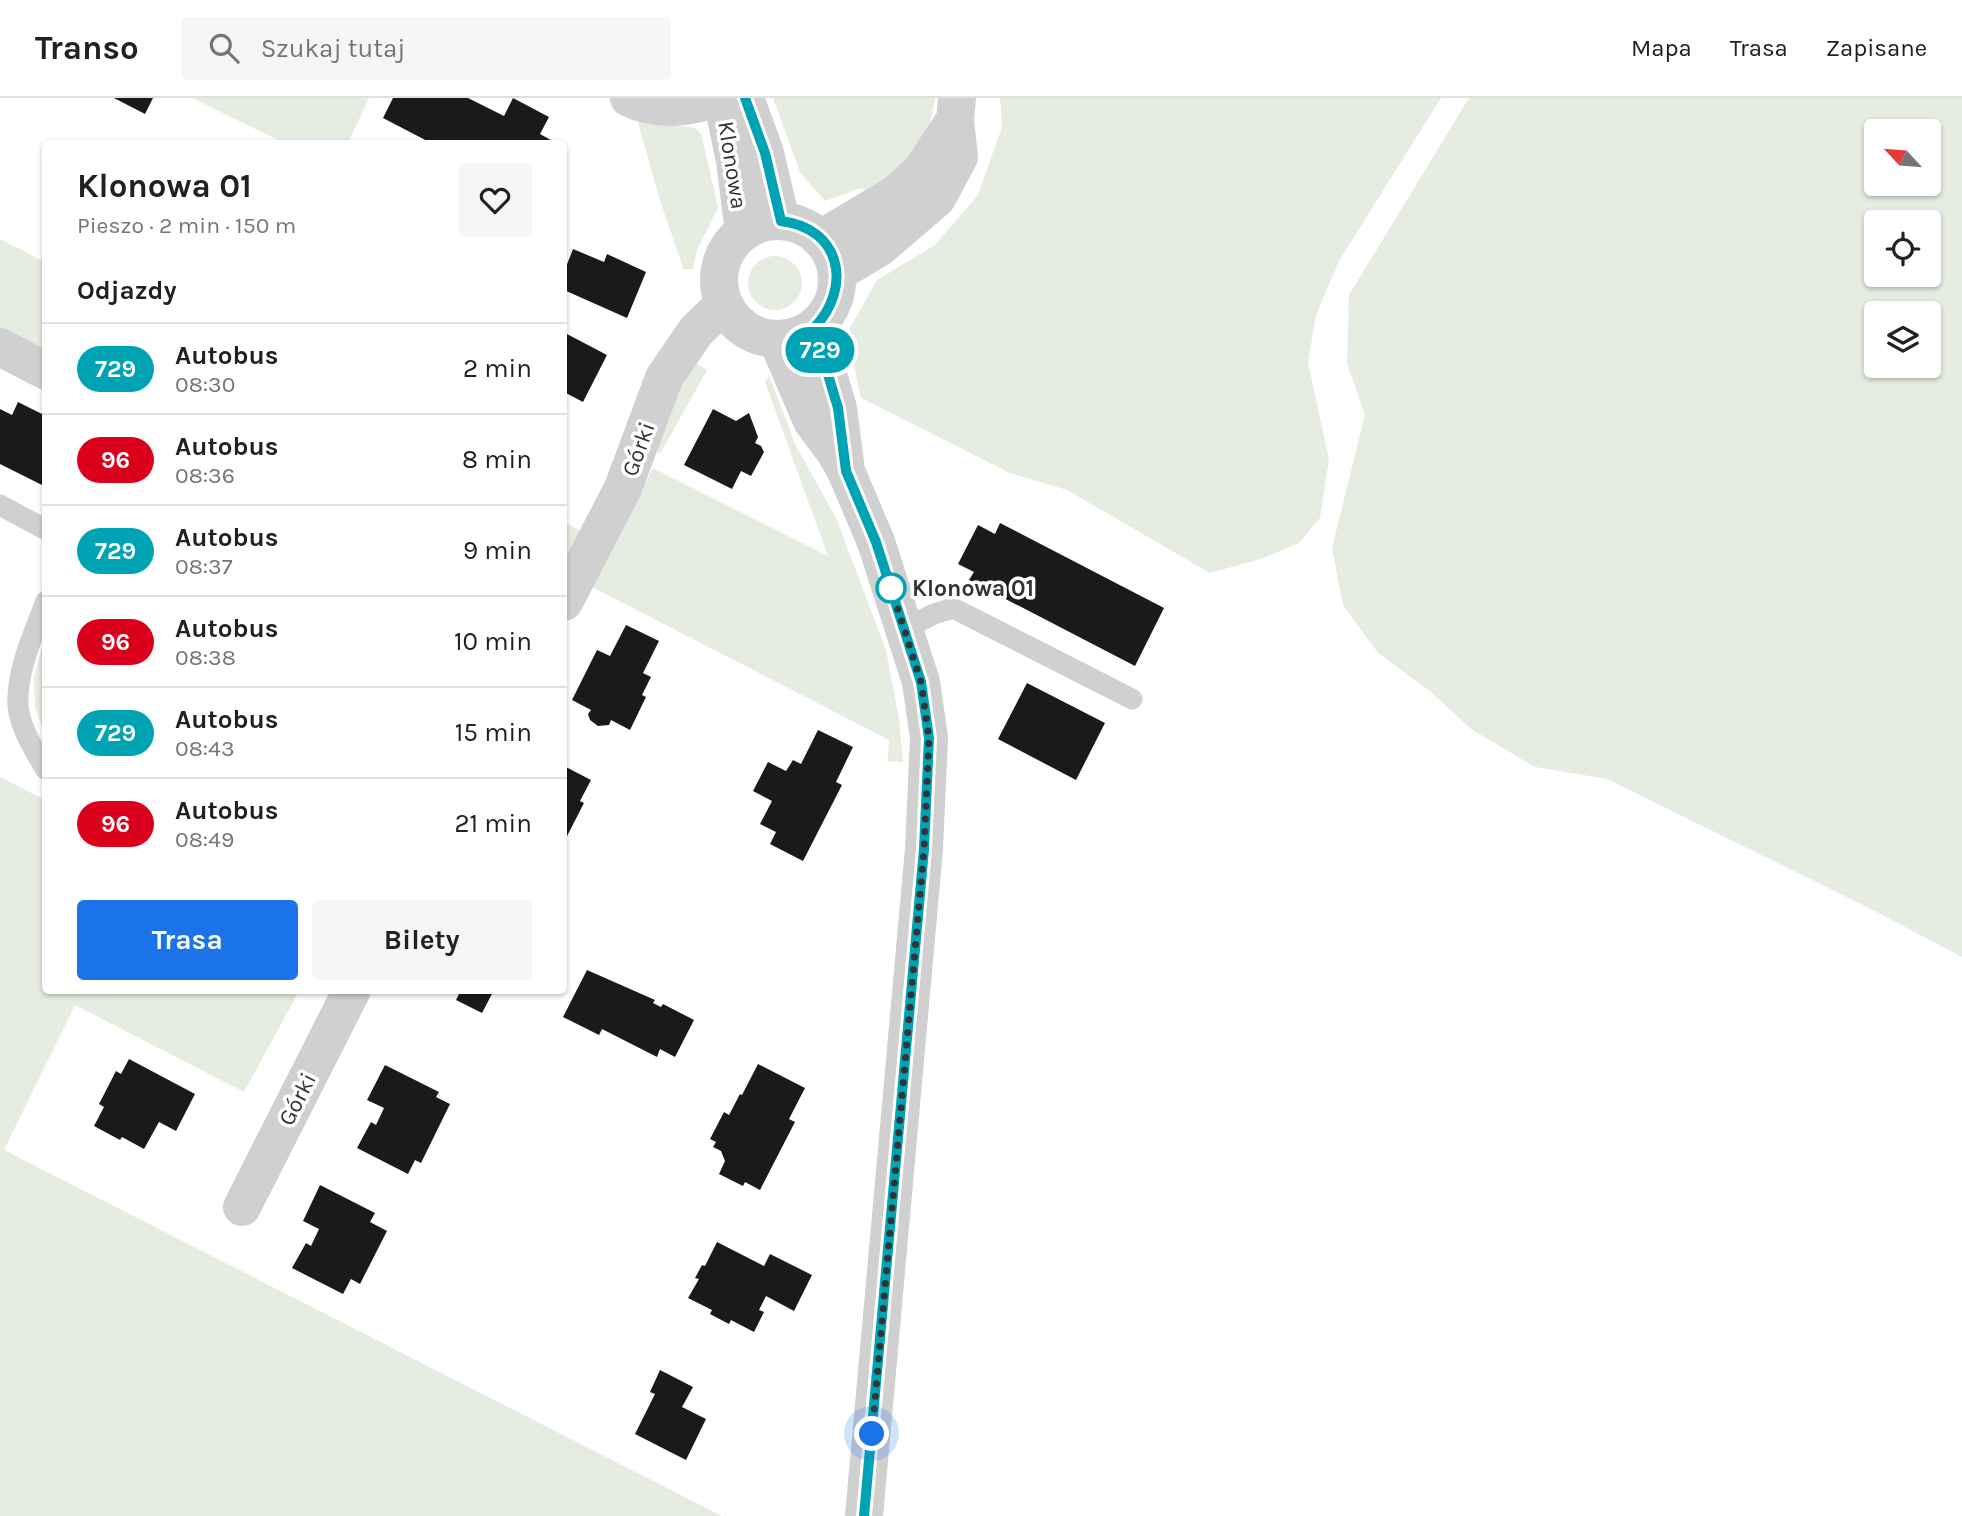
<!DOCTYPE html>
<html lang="pl">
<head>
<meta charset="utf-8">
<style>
	body { margin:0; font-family:Karla,sans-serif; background:#f6f6f6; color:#202124; height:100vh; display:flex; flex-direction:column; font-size:26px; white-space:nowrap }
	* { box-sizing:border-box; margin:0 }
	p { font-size:23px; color:#757577 }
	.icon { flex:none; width:38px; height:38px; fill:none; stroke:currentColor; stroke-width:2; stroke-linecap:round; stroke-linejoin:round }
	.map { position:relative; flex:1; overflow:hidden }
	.sheet { position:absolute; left:42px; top:42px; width:525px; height:854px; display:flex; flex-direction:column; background:#fff; border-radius:7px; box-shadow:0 2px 5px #0004 }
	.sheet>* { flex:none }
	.badge { padding:0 14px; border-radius:23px; font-size:24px; line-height:46px }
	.needle { width:46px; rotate:296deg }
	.fabs { position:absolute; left:1864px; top:21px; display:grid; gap:14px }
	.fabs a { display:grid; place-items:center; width:77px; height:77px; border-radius:7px; background:#fff; box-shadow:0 2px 5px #0004; font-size:35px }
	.you { position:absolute; width:35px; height:35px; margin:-18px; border:5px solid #fff; border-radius:50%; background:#1a73e8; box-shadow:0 0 0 10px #1a73e833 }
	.map>.badge { position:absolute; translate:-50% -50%; box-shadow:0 0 0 4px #fff }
	h2 { padding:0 35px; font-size:26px; line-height:63px }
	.round { display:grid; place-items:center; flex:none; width:74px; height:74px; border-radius:7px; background:#f6f6f6 }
	.summary { display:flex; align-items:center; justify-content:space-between; height:119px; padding:0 35px }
	h1 { font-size:33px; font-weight:700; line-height:52px }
	.action { display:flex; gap:14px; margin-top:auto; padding:14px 35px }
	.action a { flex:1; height:80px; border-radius:7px; background:#1a73e8; color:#fff; font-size:28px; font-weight:700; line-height:80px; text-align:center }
	.action a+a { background:#f6f6f6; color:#202124 }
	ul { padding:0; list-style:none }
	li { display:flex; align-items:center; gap:21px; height:91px; padding:0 35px; border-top:2px solid #e0e0e0 }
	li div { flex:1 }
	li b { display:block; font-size:26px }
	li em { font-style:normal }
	li .badge { min-width:77px; font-weight:700; text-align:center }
	header { display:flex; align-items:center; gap:42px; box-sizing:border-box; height:98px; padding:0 35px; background:#fff; border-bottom:2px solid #e0e0e0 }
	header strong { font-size:33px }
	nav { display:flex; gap:38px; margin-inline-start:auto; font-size:24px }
	.search { width:490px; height:63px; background:#f6f6f6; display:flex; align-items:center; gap:18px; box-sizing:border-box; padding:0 24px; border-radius:7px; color:#757577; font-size:26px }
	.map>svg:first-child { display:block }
	.green { fill:#e6ecdf; fill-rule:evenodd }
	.building { fill:#1a1a1a }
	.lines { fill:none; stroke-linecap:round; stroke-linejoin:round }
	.service { stroke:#d0d0d0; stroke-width:21 }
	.minor { stroke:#d0d0d0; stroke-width:38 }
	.tertiary { stroke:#d0d0d0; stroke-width:38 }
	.line-casing { stroke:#fff; stroke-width:16 }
	.line { stroke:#00a3b4; stroke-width:10 }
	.walk { stroke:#333; stroke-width:7; stroke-dasharray:0 12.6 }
	.stop-dot { fill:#fff; stroke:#00a3b4; stroke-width:3.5 }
	.labels { text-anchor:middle; stroke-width:7; stroke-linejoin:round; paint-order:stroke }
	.street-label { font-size:23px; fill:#333; stroke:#fff }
	.stop-label { font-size:23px; font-weight:bold; fill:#333; stroke:#fff; text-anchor:start }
</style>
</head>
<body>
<header>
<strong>Transo</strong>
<div class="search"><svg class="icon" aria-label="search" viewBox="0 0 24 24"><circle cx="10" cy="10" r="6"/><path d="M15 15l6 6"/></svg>Szukaj tutaj</div>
<nav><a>Mapa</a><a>Trasa</a><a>Zapisane</a></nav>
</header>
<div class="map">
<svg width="1962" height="1418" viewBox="0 0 1962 1418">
	<rect width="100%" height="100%" fill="#fff"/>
	<path class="green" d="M192,0h177l-21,45h-64z
		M773,0h162l-6,30 -16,36 -48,27 -4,-3 -36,13 -25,-29z
		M1000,0h441l-102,163 -23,54 -8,48 21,96 -9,59 -21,25 -35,15 -54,15 -143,-83 -57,-17 -149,-75 -14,-65 30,-53 58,-35 43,-50 24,-68z
		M1469,0h493v859l-93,-49 -262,-129 -72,-12 -64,-38 -41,-38 -52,-38 -35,-48 -11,-57 33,-133 -18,-51 2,-69zM1876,33h52v53h-52zM1876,124h52v53h-52zM1876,215h52v53h-52z
		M637,21l57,9 7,5 17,75 -21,42 -4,19h-12l2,-2 -23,-66z
		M0,141l45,23v92l-45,-23z
		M748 185a27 27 0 1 1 54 0a27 27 0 1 1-54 0Z
		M695,265l12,7 -47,84 -9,-6 18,-52z
		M769,277l26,69 41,74 50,132 13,69 4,43 -15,-1 1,-21 -299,-154 63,-118 175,88 -63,-174z
		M564,424l17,9 -17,31z
		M45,538v99l-10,-27 -1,-31z
		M0,679l45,23 1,190 253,1 -55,101 -169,-87 -71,145 718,366h-722z"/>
	<path class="building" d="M114,0h39l-8,16z
		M393,0h75l36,18 9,-18 36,19 -9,17 18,10h-125l-50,-26z
		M573,151l31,13 3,-8 39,18 -19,46 -63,-28v-18z
		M565,235l42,22 -24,47 -19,-10z
		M18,304l28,14v71l-46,-23v-55l12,6z
		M713,311l23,12 13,-8 9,24 -3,6 6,3 3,6 -13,24 -10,-5 -9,18 -48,-24z
		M1000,425l164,85 -29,58 -166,-86 5,-8 -16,-8 20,-39 17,9z
		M626,527l33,16 -16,32 8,4 -9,18 4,2 -16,33 -19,-10 -2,5 -11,1 -8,-6 -2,-6 3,-4 -19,-10 25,-50 13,6z
		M1027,585l78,40 -29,57 -78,-41z
		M818,632l35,17 -17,35 6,3 -39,76 -33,-17 6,-12 -16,-8 12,-23 -19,-10 15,-29 18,9 7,-11 8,4z
		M564,668l27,14 -11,21 4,2 -20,39z
		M587,872l68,30 -2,3 8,4 2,-3 31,16 -19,37 -15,-8 -3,8 -55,-28 -3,6 -36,-18z
		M456,892h38l-12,23 -26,-13 4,-8z
		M129,961l66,35 -19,37 -17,-9 -15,27 -22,-12 -2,3 -26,-14 10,-19 -5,-3 17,-33 5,3z
		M758,966l47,24 -16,31 6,3 -35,68 -15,-8 -2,4 -24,-12 6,-13 -4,-10 -8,-4 3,-5 -6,-3 14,-27 5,3 11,-21 2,1z
		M385,967l54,27 -3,5 14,7 -29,59 -6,-3 -7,14 -51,-26 14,-26 5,3 8,-17 -17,-8z
		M320,1087l55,28 -5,9 17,9 -27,53 -9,-5 -8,15 -51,-26 14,-25 5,3 8,-17 -16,-8z
		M717,1144l47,24 6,-12 42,21 -18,36 -28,-15 -7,14 5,2 -10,20 -23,-12 -2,4 -19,-10 2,-4 -24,-12 11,-19 -4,-1 7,-13 3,1z
		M660,1272l33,17 -11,20 24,12 -20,41 -51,-26 20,-40 -5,-2z"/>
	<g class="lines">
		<path class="service" d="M0,407l46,25
			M46,503c-12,32 -30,70 -28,105 2,22 17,45 28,64
			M904,531l30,-15 19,-6 179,91"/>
		<path class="minor" d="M629,0c27,13 59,11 86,0
			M820,141l76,-45 26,-24 28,-43
			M837,175l43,-26 57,-49 22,-41 -4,-37 2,-22
			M0,249l46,24
			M564,504l59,-114 41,-110 32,-47 28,-27
			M242,1109l110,-217"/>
		<path class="tertiary" d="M722,0l13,63 9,71
			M745,0l20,55 16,68
			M719 182a59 59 0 1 1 118 0a59 59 0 1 1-118 0Z
			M814,230l24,80 7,55
			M777,241l35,82 23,31 11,19 30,71 45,140 8,56 -5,111 -60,667"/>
	</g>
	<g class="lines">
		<g class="line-casing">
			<path id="line" d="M745,0l20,55 16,68c60,7 72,66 33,107l24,80 8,63 30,71 45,140 8,56 -5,111 -60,667"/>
		</g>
		<use href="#line" class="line"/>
		<path class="walk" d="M872,1336l52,-585 5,-111 -8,-56 -30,-94"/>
	</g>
	<circle class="stop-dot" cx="891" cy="490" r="14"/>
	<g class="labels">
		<g class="street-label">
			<text transform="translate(733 67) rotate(81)" y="8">Klonowa</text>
			<text transform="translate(638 351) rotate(-70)" y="8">Górki</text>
			<text transform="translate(297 1001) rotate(-63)" y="8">Górki</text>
		</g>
		<g class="stop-label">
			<text x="912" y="498">Klonowa 01</text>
		</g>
	</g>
</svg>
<div class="fabs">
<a><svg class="needle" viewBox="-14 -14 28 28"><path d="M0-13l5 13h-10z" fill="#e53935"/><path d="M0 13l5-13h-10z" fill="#757577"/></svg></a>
<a><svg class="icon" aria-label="locate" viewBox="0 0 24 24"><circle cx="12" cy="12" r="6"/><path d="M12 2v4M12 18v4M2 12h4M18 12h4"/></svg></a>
<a><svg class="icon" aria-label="layers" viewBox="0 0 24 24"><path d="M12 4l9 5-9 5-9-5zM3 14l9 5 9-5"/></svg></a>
</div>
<div class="you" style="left:872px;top:1336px"></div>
<b class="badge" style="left:820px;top:252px;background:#00a3b4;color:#fff">729</b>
<section class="sheet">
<div class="summary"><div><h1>Klonowa 01</h1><p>Pieszo · 2 min · 150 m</p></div><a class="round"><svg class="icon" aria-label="heart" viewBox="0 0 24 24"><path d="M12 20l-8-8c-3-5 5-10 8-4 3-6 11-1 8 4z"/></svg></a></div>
<h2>Odjazdy</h2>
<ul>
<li><span class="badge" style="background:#00a3b4;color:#fff">729</span><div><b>Autobus</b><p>08:30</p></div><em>2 min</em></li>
<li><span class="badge" style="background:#db001b;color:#fff">96</span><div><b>Autobus</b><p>08:36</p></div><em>8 min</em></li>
<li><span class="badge" style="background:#00a3b4;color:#fff">729</span><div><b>Autobus</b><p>08:37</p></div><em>9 min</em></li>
<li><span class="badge" style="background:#db001b;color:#fff">96</span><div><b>Autobus</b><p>08:38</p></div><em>10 min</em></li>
<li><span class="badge" style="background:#00a3b4;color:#fff">729</span><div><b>Autobus</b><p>08:43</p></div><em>15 min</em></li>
<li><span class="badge" style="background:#db001b;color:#fff">96</span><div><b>Autobus</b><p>08:49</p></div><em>21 min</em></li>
</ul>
<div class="action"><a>Trasa</a><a>Bilety</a></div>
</section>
</div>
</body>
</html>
